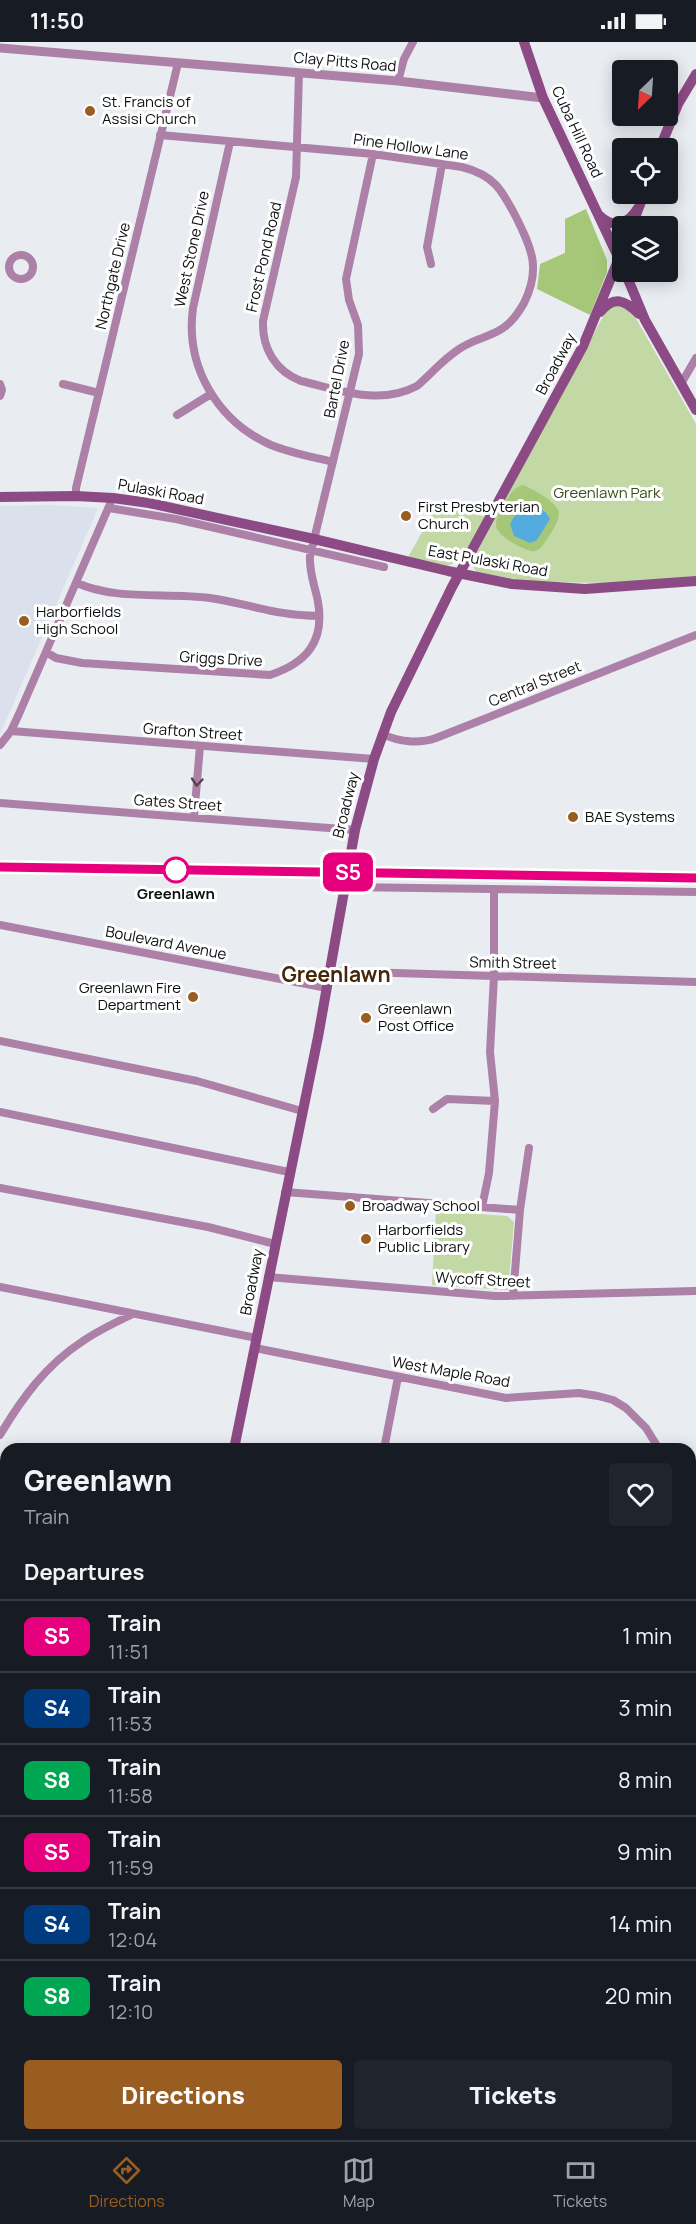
<!DOCTYPE html>
<html lang="en">
<head>
<meta charset="utf-8">
<style>
	body { margin:0; font-family:Manrope,sans-serif; background:#20242c; color:#f1f3f6; height:100vh; display:flex; flex-direction:column; font-size:22px; white-space:nowrap }
	* { box-sizing:border-box; margin:0 }
	p { font-size:20px; color:#9ea1a6 }
	.icon { flex:none; width:33px; height:33px; fill:none; stroke:currentColor; stroke-width:2; stroke-linecap:round; stroke-linejoin:round }
	.map { position:relative; flex:1; overflow:hidden }
	.side { position:absolute; left:0px; top:1401px; width:696px; height:698px; display:flex; flex-direction:column; background:#171b24; border-radius:18px 18px 0 0; box-shadow:0 3px 15px #0003 }
	.side>* { flex:none }
	.badge { padding:0 12px; border-radius:9px; font-size:21px; line-height:39px }
	.needle { width:39px; rotate:205deg }
	.tools { position:absolute; left:612px; top:18px; display:grid; gap:12px }
	.tools a { display:grid; place-items:center; width:66px; height:66px; border-radius:6px; background:#171b24; box-shadow:0 3px 15px #0003; font-size:30px }
	.map>.badge { position:absolute; translate:-50% -50%; box-shadow:0 0 0 3px #fff }
	h2 { padding:0 24px; font-size:22px; line-height:54px }
	.round { display:grid; place-items:center; flex:none; width:63px; height:63px; border-radius:6px; background:#20242c }
	.summary { display:flex; align-items:center; justify-content:space-between; height:102px; padding:0 24px }
	h1 { font-size:28px; font-weight:800; line-height:45px }
	.cta { display:flex; gap:12px; margin-top:auto; padding:12px 24px }
	.cta a { flex:1; height:69px; border-radius:6px; background:#9a5d21; color:#fff; font-size:24px; font-weight:800; line-height:69px; text-align:center }
	.cta a+a { background:#20242c; color:#f1f3f6 }
	ul { padding:0; list-style:none }
	li { display:flex; align-items:center; gap:18px; height:72px; padding:0 24px; border-top:2px solid #363941 }
	li div { flex:1 }
	li b { display:block; font-size:22px }
	li em { font-style:normal }
	li .badge { min-width:66px; font-weight:700; text-align:center }
	.status { display:flex; justify-content:space-between; align-items:center; height:42px; padding:0 30px; background:#171b24; direction:ltr }
	.status svg { height:16px; fill:currentColor }
	.menu { display:flex; justify-content:space-around; align-items:center; height:84px; border-top:2px solid #363941; background:#171b24; font-size:16px; color:#9ea1a6 }
	.menu a { display:grid; justify-items:center; gap:3px }
	.menu .selected { color:#9a5d21 }
	.map>svg:first-child { display:block }
	.built { fill:#dae0ec }
	.green { fill:#c2d8a5 }
	.forest { fill:#a6c778; fill-rule:evenodd }
	.water { fill:#54acde }
	.lines { fill:none; stroke-linecap:round; stroke-linejoin:round }
	.minor { stroke:#ad80a7; stroke-width:8 }
	.tertiary { stroke:#ad80a7; stroke-width:9 }
	.secondary { stroke:#8c4b85; stroke-width:10 }
	.rail-casing { stroke:#37383b; stroke-width:4.5 }
	.rail { stroke:#fff; stroke-width:2; stroke-dasharray:7; stroke-linecap:butt }
	.oneway { stroke:#564254 }
	.line-casing { stroke:#fff; stroke-width:14 }
	.line { stroke:#e6007e; stroke-width:9 }
	.poi-dot { fill:#9a5d21; stroke:#fff; stroke-width:2 }
	.stop-dot { fill:#fff; stroke:#e6007e; stroke-width:3 }
	.labels { text-anchor:middle; stroke-width:6; stroke-linejoin:round; paint-order:stroke }
	.street-label { font-size:15px; fill:#0e0f11; stroke:#fff }
	.poi-label { font-size:15px; fill:#0e0f11; stroke:#fff; text-anchor:start }
	.park-label { font-size:15px; fill:#394d15; stroke:#fff }
	.stop-label { font-size:15px; font-weight:bold; fill:#0e0f11; stroke:#fff }
	.district-label { font-size:21px; font-weight:bold; fill:#44260a; stroke:#fff }
</style>
</head>
<body>
<div class="status"><b>11:50</b><svg viewBox="0 0 49 12"><path d="M0 12V9h3v3zM5 12V6h3v6zM10 12V3h3v9zM15 12V0h3v12zM26 1h20v11H26zM47 4h2v5h-2z"/></svg></div>
<div class="map">
<svg width="696" height="2098" viewBox="0 0 696 2098">
	<rect width="100%" height="100%" fill="#e9ecf1"/>
	<path class="built" d="M50,463l48,3 -98,226v-228z"/>
	<path class="green" d="M611,262l19,4 66,116v152l-84,7 -77,-1 -58,-9 -6,-10 136,-254z
		M438,462l48,13 -22,41 -21,10 -36,-9z
		M436,1169l71,5 7,6 -6,68 -76,-5z"/>
	<path class="forest" d="M586,167l21,51v12l-17,43 -53,-26 3,-25 25,-11v-34z
		M523,443c9,4 35,17 36,28 0,10 -9,21 -14,29 -3,4 -5,8 -10,9 -8,2 -40,-16 -39,-26 0,-8 5,-15 9,-22 5,-9 8,-15 18,-18zM536,465l11,5 2,7 -12,21 -23,-6z
		M0,1928l6,1v123l-6,1z"/>
	<path class="water" d="M526,460l20,10 4,7 -13,21 -7,3 -16,-7 -4,-12 12,-21z"/>
	<g class="lines">
		<path class="minor" d="M398,39l6,-22 9,-17
			M160,93l213,19 89,13c32,8 40,23 54,50 16,32 25,52 8,86 -5,9 -12,19 -21,25 -11,8 -25,10 -37,17 -18,9 -34,28 -49,41 -38,20 -77,4 -116,-5 -26,-10 -39,-33 -38,-60l33,-144 3,-104
			M230,100l-37,166c-8,58 24,113 78,137 20,8 42,12 62,17
			M9 225a12 12 0 1 1 24 0a12 12 0 1 1-24 0Z
			M431,222l-4,-17 15,-83
			M0,342l2,6 -2,6
			M63,342l36,9
			M681,342l15,-26
			M177,373l34,-21
			M76,454v-8l102,-425
			M109,466l67,11 208,48
			M77,541c40,18 90,9 133,15 39,6 68,18 109,18
			M46,610l10,6 26,5 188,12c36,-12 55,-33 48,-73 -3,-16 -9,-29 -8,-46l49,-202 -1,-29 -9,-25 -3,-21 27,-125
			M11,689l363,28
			M382,692c17,8 37,10 54,4l260,-103
			M0,703l11,-14 8,-17 91,-210
			M0,761l355,27
			M194,775l6,-71
			M345,845l351,5
			M0,883l327,63
			M330,929l366,11
			M0,999l197,40 105,30
			M433,1067l14,-10 48,2
			M0,1070l289,60
			M0,1146l208,39 67,17
			M285,1150l235,18 -7,86
			M482,1165l7,-34 6,-72 -5,-49 4,-76v-87
			M520,1168l9,-62
			M268,1235l227,19 201,-5
			M0,1245l257,51
			M255,1306l251,50 73,-5 19,3 15,4 13,8 20,20 13,21
			M0,1393c22,-37 46,-70 83,-94 16,-11 33,-19 50,-27
			M384,1407l14,-72
			M0,1462l6,13
			M690,1546l6,-26
			M0,1602l6,-2
			M690,1866l6,-1
			M690,2091l6,-7
			M457,2098l9,-6"/>
		<path class="tertiary" d="M0,6l398,33 145,17"/>
		<path class="secondary" d="M524,0l19,56 78,165
			M660,106l18,-44 18,-30
			M636,173l8,-21
			M600,174c14,14 29,7 38,-8
			M625,230l20,48 51,90
			M600,270c14,-17 25,-12 39,2
			M0,455l76,-1 37,2 36,5 165,36 134,32 64,13 73,5 111,-8
			M234,1407l84,-412 37,-207 19,-71 17,-47 61,-125 131,-241 39,-95
			M284,2092l1,6"/>
		<g class="rail-casing">
			<path id="rail" d="M0,825l696,11"/>
		</g>
		<use href="#rail" class="rail"/>
	</g>
	<defs><path id="oneway-chevron" d="M-2-3.5L2.5 0L-2 3.5" fill="none" stroke-width="1.6" stroke-linecap="round" stroke-linejoin="round" transform="scale(1.5)"/></defs>
	<use class="oneway" href="#oneway-chevron" transform="translate(197 740) rotate(95)"/>
	<g class="lines">
		<g class="line-casing">
			<path id="line" d="M0,825l696,11"/>
		</g>
		<use href="#line" class="line"/>
	</g>
	<g class="poi-dot">
		<circle cx="90" cy="69" r="6"/>
		<circle cx="406" cy="474" r="6"/>
		<circle cx="24" cy="579" r="6"/>
		<circle cx="573" cy="775" r="6"/>
		<circle cx="193" cy="955" r="6"/>
		<circle cx="366" cy="976" r="6"/>
		<circle cx="350" cy="1164" r="6"/>
		<circle cx="366" cy="1197" r="6"/>
	</g>
	<circle class="stop-dot" cx="176" cy="828" r="12"/>
	<g class="labels">
		<g class="street-label">
			<text transform="translate(345 20) rotate(5)" y="5">Clay Pitts Road</text>
			<text transform="translate(577 90) rotate(65)" y="5">Cuba Hill Road</text>
			<text transform="translate(411 105) rotate(8)" y="5">Pine Hollow Lane</text>
			<text transform="translate(192 207) rotate(-78)" y="5">West Stone Drive</text>
			<text transform="translate(264 215) rotate(-77)" y="5">Frost Pond Road</text>
			<text transform="translate(113 234) rotate(-77)" y="5">Northgate Drive</text>
			<text transform="translate(556 322) rotate(-62)" y="5">Broadway</text>
			<text transform="translate(337 337) rotate(-79)" y="5">Bartel Drive</text>
			<text transform="translate(161 450) rotate(10)" y="5">Pulaski Road</text>
			<text transform="translate(488 519) rotate(10)" y="5">East Pulaski Road</text>
			<text transform="translate(221 617) rotate(3)" y="5">Griggs Drive</text>
			<text transform="translate(535 642) rotate(-22)" y="5">Central Street</text>
			<text transform="translate(193 690) rotate(4)" y="5">Grafton Street</text>
			<text transform="translate(178 761) rotate(4)" y="5">Gates Street</text>
			<text transform="translate(346 763) rotate(-76)" y="5">Broadway</text>
			<text transform="translate(166 901) rotate(11)" y="5">Boulevard Avenue</text>
			<text transform="translate(513 921) rotate(1)" y="5">Smith Street</text>
			<text transform="translate(483 1238) rotate(3)" y="5">Wycoff Street</text>
			<text transform="translate(252 1240) rotate(-79)" y="5">Broadway</text>
			<text transform="translate(451 1330) rotate(10)" y="5">West Maple Road</text>
		</g>
		<g class="poi-label">
			<text x="102" y="65">St. Francis of<tspan x="102" dy="17">Assisi Church</tspan></text>
			<text x="418" y="470">First Presbyterian<tspan x="418" dy="17">Church</tspan></text>
			<text x="36" y="575">Harborfields<tspan x="36" dy="17">High School</tspan></text>
			<text x="585" y="780">BAE Systems</text>
			<text x="181" y="951" text-anchor="end">Greenlawn Fire<tspan x="181" dy="17">Department</tspan></text>
			<text x="378" y="972">Greenlawn<tspan x="378" dy="17">Post Office</tspan></text>
			<text x="362" y="1169">Broadway School</text>
			<text x="378" y="1193">Harborfields<tspan x="378" dy="17">Public Library</tspan></text>
		</g>
		<g class="park-label">
			<text x="607" y="456">Greenlawn Park</text>
		</g>
		<g class="stop-label">
			<text x="176" y="857">Greenlawn</text>
		</g>
		<g class="district-label">
			<text x="336" y="940">Greenlawn</text>
		</g>
	</g>
</svg>
<div class="tools">
<a><svg class="needle" viewBox="-14 -14 28 28"><path d="M0-13l5 13h-10z" fill="#e53935"/><path d="M0 13l5-13h-10z" fill="#9ea1a6"/></svg></a>
<a><svg class="icon" aria-label="locate" viewBox="0 0 24 24"><circle cx="12" cy="12" r="6"/><path d="M12 2v4M12 18v4M2 12h4M18 12h4"/></svg></a>
<a><svg class="icon" aria-label="layers" viewBox="0 0 24 24"><path d="M12 4l9 5-9 5-9-5zM3 14l9 5 9-5"/></svg></a>
</div>
<b class="badge" style="left:348px;top:830px;background:#e6007e;color:#fff">S5</b>
<section class="side">
<div class="summary"><div><h1>Greenlawn</h1><p>Train</p></div><a class="round"><svg class="icon" aria-label="heart" viewBox="0 0 24 24"><path d="M12 20l-8-8c-3-5 5-10 8-4 3-6 11-1 8 4z"/></svg></a></div>
<h2>Departures</h2>
<ul>
<li><span class="badge" style="background:#e6007e;color:#fff">S5</span><div><b>Train</b><p>11:51</p></div><em>1 min</em></li>
<li><span class="badge" style="background:#003b80;color:#fff">S4</span><div><b>Train</b><p>11:53</p></div><em>3 min</em></li>
<li><span class="badge" style="background:#00a651;color:#fff">S8</span><div><b>Train</b><p>11:58</p></div><em>8 min</em></li>
<li><span class="badge" style="background:#e6007e;color:#fff">S5</span><div><b>Train</b><p>11:59</p></div><em>9 min</em></li>
<li><span class="badge" style="background:#003b80;color:#fff">S4</span><div><b>Train</b><p>12:04</p></div><em>14 min</em></li>
<li><span class="badge" style="background:#00a651;color:#fff">S8</span><div><b>Train</b><p>12:10</p></div><em>20 min</em></li>
</ul>
<div class="cta"><a>Directions</a><a>Tickets</a></div>
</section>
</div>
<nav class="menu">
<a class="selected"><svg class="icon" aria-label="directions" viewBox="0 0 24 24"><path d="M12 3l9 9-9 9-9-9zM9 14v-3h6M13 9l2 2-2 2"/></svg>Directions</a>
<a><svg class="icon" aria-label="map" viewBox="0 0 24 24"><path d="M3 6l6-2 6 2 6-2v14l-6 2-6-2-6 2zM9 4v14M15 6v14"/></svg>Map</a>
<a><svg class="icon" aria-label="tickets" viewBox="0 0 24 24"><path d="M3 7h18v10H3zM15 7v10"/></svg>Tickets</a>
</nav>
</body>
</html>
